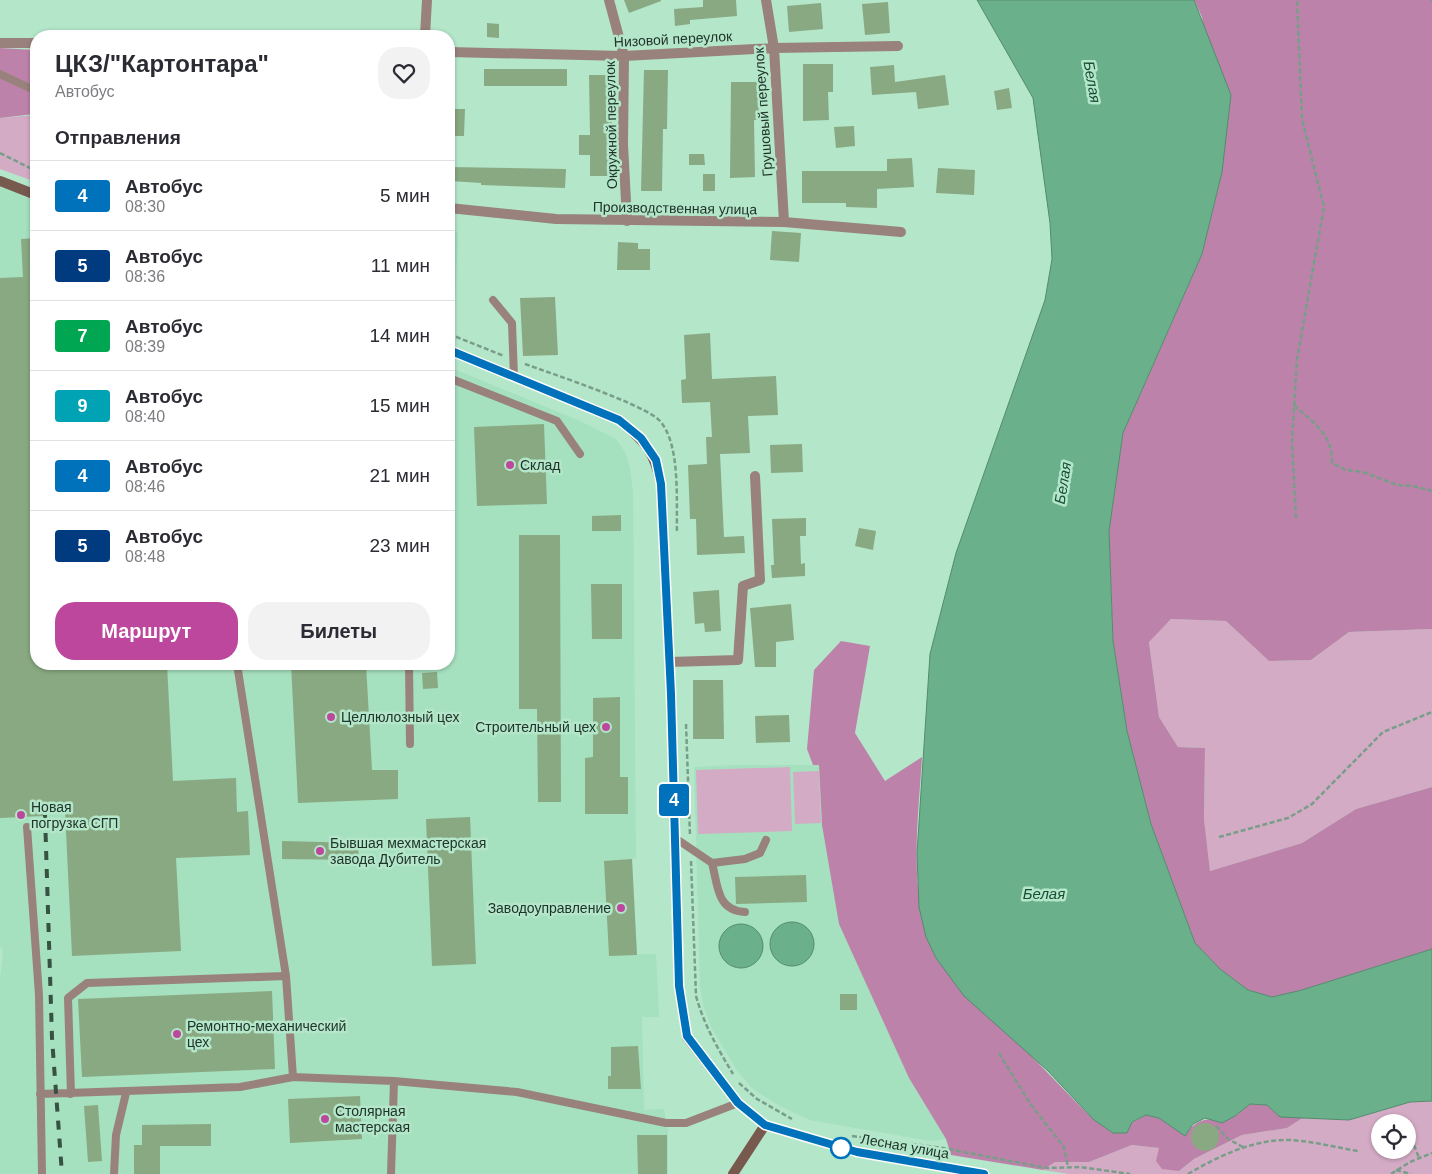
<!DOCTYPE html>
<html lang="ru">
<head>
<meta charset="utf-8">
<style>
	body { margin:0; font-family:Helvetica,sans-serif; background:#f2f2f3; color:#2b2b33; height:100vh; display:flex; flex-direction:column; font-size:19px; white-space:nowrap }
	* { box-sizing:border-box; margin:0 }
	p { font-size:16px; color:#7c7c81 }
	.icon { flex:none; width:28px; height:28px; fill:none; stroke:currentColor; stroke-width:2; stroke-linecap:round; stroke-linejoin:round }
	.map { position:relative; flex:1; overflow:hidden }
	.details { position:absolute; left:30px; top:30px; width:425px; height:640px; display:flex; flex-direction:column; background:#fff; border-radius:20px; box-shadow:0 1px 4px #0004 }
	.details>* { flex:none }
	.badge { padding:0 10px; border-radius:4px; font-size:18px; line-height:32px }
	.controls { position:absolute; left:1371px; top:1114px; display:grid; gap:10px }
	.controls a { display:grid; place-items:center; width:45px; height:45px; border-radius:50%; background:#fff; box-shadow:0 1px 4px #0004; font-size:25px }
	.map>.badge { position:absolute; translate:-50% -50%; box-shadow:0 0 0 2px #fff }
	h2 { padding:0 25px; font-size:19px; line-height:45px }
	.round { display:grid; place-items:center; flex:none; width:52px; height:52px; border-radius:20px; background:#f2f2f3 }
	.overview { display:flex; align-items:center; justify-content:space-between; height:85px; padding:0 25px }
	h1 { font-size:24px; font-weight:600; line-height:38px }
	.cta { display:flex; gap:10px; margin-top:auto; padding:10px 25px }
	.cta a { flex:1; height:58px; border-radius:20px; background:#bd479d; color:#fff; font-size:20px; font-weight:600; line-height:58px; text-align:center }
	.cta a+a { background:#f2f2f3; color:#2b2b33 }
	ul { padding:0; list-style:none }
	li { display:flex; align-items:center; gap:15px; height:70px; padding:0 25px; border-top:1px solid #e1e1e2 }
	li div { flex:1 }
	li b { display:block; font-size:19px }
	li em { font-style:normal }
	li .badge { min-width:55px; font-weight:700; text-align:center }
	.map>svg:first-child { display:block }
	.built { fill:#a5e0bf }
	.green { fill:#d4abc5; fill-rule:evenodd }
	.forest { fill:#bd82a9 }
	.water { fill:#6ab08b; stroke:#548b6e }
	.building { fill:#89a982 }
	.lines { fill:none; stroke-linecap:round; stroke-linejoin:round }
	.path { stroke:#789e89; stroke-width:2.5; stroke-dasharray:5 2.5; stroke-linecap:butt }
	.lane { stroke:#98827b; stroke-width:8 }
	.street { stroke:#98827b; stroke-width:10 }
	.secondary { stroke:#78594e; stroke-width:10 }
	.rail { stroke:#375143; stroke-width:4; stroke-dasharray:9 9; stroke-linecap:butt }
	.line-casing { stroke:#fff; stroke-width:11 }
	.line { stroke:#0072bc; stroke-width:8 }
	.poi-dot { fill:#bd479d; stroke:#b4e6ca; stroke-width:2 }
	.stop-dot { fill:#fff; stroke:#0072bc; stroke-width:2.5 }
	.labels { text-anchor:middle; stroke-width:5; stroke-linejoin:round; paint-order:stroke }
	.street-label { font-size:14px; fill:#20352a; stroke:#b4e6ca }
	.poi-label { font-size:14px; fill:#20352a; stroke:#b4e6ca; text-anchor:start }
	.water-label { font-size:15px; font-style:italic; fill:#174e35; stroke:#b4e6ca }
</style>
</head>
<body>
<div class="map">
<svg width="1432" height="1174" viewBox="0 0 1432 1174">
	<rect width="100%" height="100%" fill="#b4e6ca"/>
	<path class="built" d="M0,182l36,15v467h413v-297l131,54 36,18 9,13 5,16 3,24 3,366 -4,1 5,95h19l3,63h-17l2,93 20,-1 4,21v44h-668v-195l3,-28 -3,-5z
		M449,228l9,4 -4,101 -5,-2z
		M738,765h81l3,60 18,99 69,154 37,61 -16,2 -120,-21 -30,-14 -27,-17 -15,-17 -26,-43 -9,-24 -3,-19 -6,-219z"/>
	<path class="green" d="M36,115v67l-36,-13v-51z
		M1171,619l55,2 43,40 42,-1 38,-28 83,-3v158l-76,22 -54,34 -92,28 -6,-52 1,-71 -27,-1 -19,-30 -10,-76z
		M790,767l2,64 -94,3 -2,-64z
		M819,771l2,52 -26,1 -2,-52z
		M1432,1101v73h-363l-26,-4 12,-8h34l43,-17 27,3 20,23 15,-12 48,-24 45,-7 17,-11 45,3 61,-18zM1380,1122h28v28h-28z"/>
	<path class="forest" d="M1194,0h238v629l-83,3 -38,28 -42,1 -43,-40 -55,-2 -22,23 10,75 19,30 27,1 -1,71 6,52 92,-28 54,-34 76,-22v162l-130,41 -30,7 -24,-7 -28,-21 -25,-26 -44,-119 -24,-93 -14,-90 -4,-110 14,-98 79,-179 20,-82 -20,-155z
		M0,48l36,2v43l-4,2 2,19 -34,4z
		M841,641l29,5 -15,87 30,48 37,-24c-4,67 -15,139 14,201l138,142 20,20 19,13 33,-18 13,3 26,17c17,-23 26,-12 49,-19 5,-1 11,-9 16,-12l17,1 13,12h24l-17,11 -45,7 -48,24 -15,12 -17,-2 -6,-8 3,-13 -27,-3 -43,17h-34l-12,8 -92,-15 -5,-16 -37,-61 -70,-154 -17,-99 -3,-60h-6l-6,-16 7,-79z"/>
	<path class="water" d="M977,0h217l37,95 -9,77 -20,82 -79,179 -14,98 4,110 14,90 24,93 44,119 25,26 28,21 24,7 30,-7 130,-41v152l-22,1 -61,18 -69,-3 -13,-12 -17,-1 -15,12 -13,7 -17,-5 -12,6 -8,12 -26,-18 -13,-3 -14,7 -5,11h-14l-19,-13 -46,-49 -84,-75 -28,-38 -10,-21 -7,-30 -2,-54 13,-199 26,-101 89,-253 7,-41 -2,-36 -17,-125z
		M770 944a22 22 0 1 1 44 0a22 22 0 1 1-44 0Z
		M719 946a22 22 0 1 1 44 0a22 22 0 1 1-44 0Z"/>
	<path class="building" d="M624,0h37v1l-32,12z
		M703,0h33l1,16 -47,4v4l-15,2 -1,-17 29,-2z
		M888,2l2,31 -25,2 -3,-31z
		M821,3l2,26 -34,3 -2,-26z
		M487,23l12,1v14l-12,-1z
		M803,64h30v28h-5l1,28 -26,1z
		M894,65l1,17 50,-7 4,30 -31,4 -2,-17 -44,3 -2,-28z
		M484,69h83v17h-83z
		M644,70h24l-1,59h-4l-1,62h-21z
		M589,75h23v101h-22v-21h-11v-20h11z
		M731,82h27l1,38h-5l1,57 -25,1z
		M1009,88l3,20 -15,2 -3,-19z
		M449,109h16l-1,27h-15z
		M854,126l1,20 -19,2 -2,-21z
		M689,154h15l1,11h-16z
		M912,158l2,29 -37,2v19l-31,-1v-4h-44v-32h85v-12z
		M449,167l117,2 -1,19 -84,-3v-2l-32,-2z
		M938,168l37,2 -1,25 -38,-2z
		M703,174h12v17h-12z
		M772,231l29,2 -2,29 -29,-2z
		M36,238v426h131l6,117 63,-3 1,34 11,-1 2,44 -74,3 5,93 -109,5 -7,-146 -22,2v4l-43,2v-540l23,-1 -2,-38z
		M618,242l20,1v6h12v21h-33z
		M555,297l3,58 -35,1 -3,-58z
		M710,333l2,46 64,-3 2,39 -30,1 2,37 -30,1 4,83 20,-1 1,17 -48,2 -1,-36h-6l-2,-54 19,-1 -1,-27h6l-2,-35 -28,1 -1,-23 5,-1 -2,-44z
		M544,424l3,80 -70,2 -3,-79z
		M802,444l1,28 -32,1 -1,-28z
		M621,515v16h-29v-15z
		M806,518v18h-6l1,28 4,-1v13l-33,2 -1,-13h3l-2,-46z
		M859,528l17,3 -3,19 -18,-4z
		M519,535h41l1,267h-23l-1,-93h-18z
		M591,584h31v55h-30z
		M719,590l2,41 -16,1 -1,-9 -9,1 -2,-32z
		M791,604l3,36 -18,2v25h-21l-5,-59z
		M291,664h75l6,106h26v29l-100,4z
		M437,672l1,16 -15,1 -1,-16z
		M693,680h30l1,59h-31z
		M620,697v80h8v37h-43v-56l8,-1v-59z
		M789,715l1,27 -34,1 -1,-27z
		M470,817l6,147 -44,2 -6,-147z
		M282,841l77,2 -1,17 -76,-1z
		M632,859l5,96 -28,1 -5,-95z
		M806,875l1,27 -71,2 -1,-27z
		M272,991l3,78 -193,8 -4,-78z
		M840,994h17v16h-17z
		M638,1046l3,43h-33v-13h3v-29z
		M360,1096l2,43 -72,4 -2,-44z
		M98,1105l4,56 -14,1 -4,-56z
		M1191 1137a14 14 0 1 1 28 0a14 14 0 1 1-28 0Z
		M211,1124v22h-51v28h-26v-29h8v-20z
		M637,1135h30v39h-29z"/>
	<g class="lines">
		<path class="path" d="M1431,0l1,1
			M0,153l36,18
			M449,334l55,22
			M525,364c25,9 121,41 135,57 21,24 16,81 17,112
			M1294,405c19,18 39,29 38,58l14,7 17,2 34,13 16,1 19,5
			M1296,518l-4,-76 5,-83 27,-152 -22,-88 -5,-119
			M686,724l4,112
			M1219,837l69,-19 24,-14 71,-72 49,-20
			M691,861l5,135c8,29 22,53 37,78
			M999,1053l32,52 33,42 4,20
			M739,1083l18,16 35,20
			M1216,1126l12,13 15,8
			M852,1136l91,12 104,20 33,-1 50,7
			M1414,1145l5,13
			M1396,1170l15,4
			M1188,1174c32,-19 74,-39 113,-33 19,2 38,7 57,10
			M1391,1174l19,-12 22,-9"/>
		<path class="lane" d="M0,74l36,17
			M493,300l19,23 2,54
			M449,378l108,43 23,33
			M237,664l49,312 7,101
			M409,664l1,80
			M27,827l12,168 3,179
			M675,838l37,25 33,-4 15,-6 6,-13
			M712,863c6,23 5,48 33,49
			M40,1094l200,-7 53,-10 101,4 123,11 149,31h20l52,-20
			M71,1094l-3,-96 19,-15 199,-7
			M114,1174l2,-39 10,-42
			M391,1174l3,-93"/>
		<path class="street" d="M609,0l15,56 -1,88 4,77
			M766,0l8,48 10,174
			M425,36l2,-36
			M0,43h36
			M449,52l175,4 150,-8 124,-2
			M449,208l107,11 228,3 117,10
			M669,662l69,-2 5,-74 17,-6 -5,-104"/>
		<path class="secondary" d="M0,181l36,14
			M449,350l170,70c27,22 35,31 42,64l10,210 8,292 8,51 51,66 27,22 92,27 127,22
			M733,1174l32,-49"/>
		<path class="rail" d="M45,815l7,223 10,136"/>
	</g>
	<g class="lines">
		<g class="line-casing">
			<path id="line" d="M449,350l170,70 22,18 15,22 5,24 10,210 8,292 8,50 51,67 27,22 92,27 127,22"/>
		</g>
		<use href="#line" class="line"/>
	</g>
	<g class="poi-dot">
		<circle cx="510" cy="465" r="5"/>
		<circle cx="331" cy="717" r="5"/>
		<circle cx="606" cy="727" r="5"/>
		<circle cx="21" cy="815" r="5"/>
		<circle cx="320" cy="851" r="5"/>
		<circle cx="621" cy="908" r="5"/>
		<circle cx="177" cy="1034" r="5"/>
		<circle cx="325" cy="1119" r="5"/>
	</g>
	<circle class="stop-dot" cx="841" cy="1148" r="10"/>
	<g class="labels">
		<g class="street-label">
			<text transform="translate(673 39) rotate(-3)" y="5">Низовой переулок</text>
			<text transform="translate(763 112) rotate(-94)" y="5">Грушовый переулок</text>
			<text transform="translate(611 125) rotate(-91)" y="5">Окружной переулок</text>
			<text transform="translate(675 208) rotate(1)" y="5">Производственная улица</text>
			<text transform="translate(905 1146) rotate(10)" y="5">Лесная улица</text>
		</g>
		<g class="poi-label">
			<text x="520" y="470">Склад</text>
			<text x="341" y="722">Целлюлозный цех</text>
			<text x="596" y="732" text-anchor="end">Строительный цех</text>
			<text x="31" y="812">Новая<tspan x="31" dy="16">погрузка СГП</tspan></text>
			<text x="330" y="848">Бывшая мехмастерская<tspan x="330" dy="16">завода Дубитель</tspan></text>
			<text x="611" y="913" text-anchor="end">Заводоуправление</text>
			<text x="187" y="1031">Ремонтно-механический<tspan x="187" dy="16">цех</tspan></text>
			<text x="335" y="1116">Столярная<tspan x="335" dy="16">мастерская</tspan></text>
		</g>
		<g class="water-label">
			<text transform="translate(1092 82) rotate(80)" y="5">Белая</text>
			<text transform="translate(1063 483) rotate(-81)" y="5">Белая</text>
			<text x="1044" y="899">Белая</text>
		</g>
	</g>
</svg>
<div class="controls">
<a><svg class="icon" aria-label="locate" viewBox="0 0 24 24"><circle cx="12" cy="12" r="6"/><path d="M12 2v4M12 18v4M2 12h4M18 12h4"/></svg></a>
</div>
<b class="badge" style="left:674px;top:800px;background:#0072bc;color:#fff">4</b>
<section class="details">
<div class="overview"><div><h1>ЦКЗ/&quot;Картонтара&quot;</h1><p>Автобус</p></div><a class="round"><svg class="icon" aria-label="heart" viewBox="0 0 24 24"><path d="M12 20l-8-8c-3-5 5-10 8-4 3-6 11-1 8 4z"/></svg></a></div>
<h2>Отправления</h2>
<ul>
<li><span class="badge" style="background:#0072bc;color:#fff">4</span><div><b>Автобус</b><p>08:30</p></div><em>5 мин</em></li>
<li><span class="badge" style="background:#003b80;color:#fff">5</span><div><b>Автобус</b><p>08:36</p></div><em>11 мин</em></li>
<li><span class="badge" style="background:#00a651;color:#fff">7</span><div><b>Автобус</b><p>08:39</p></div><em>14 мин</em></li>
<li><span class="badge" style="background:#00a3b4;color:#fff">9</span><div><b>Автобус</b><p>08:40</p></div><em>15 мин</em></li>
<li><span class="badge" style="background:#0072bc;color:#fff">4</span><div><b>Автобус</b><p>08:46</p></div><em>21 мин</em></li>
<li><span class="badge" style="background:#003b80;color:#fff">5</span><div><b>Автобус</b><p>08:48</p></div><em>23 мин</em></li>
</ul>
<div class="cta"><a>Маршрут</a><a>Билеты</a></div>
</section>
</div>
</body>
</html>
